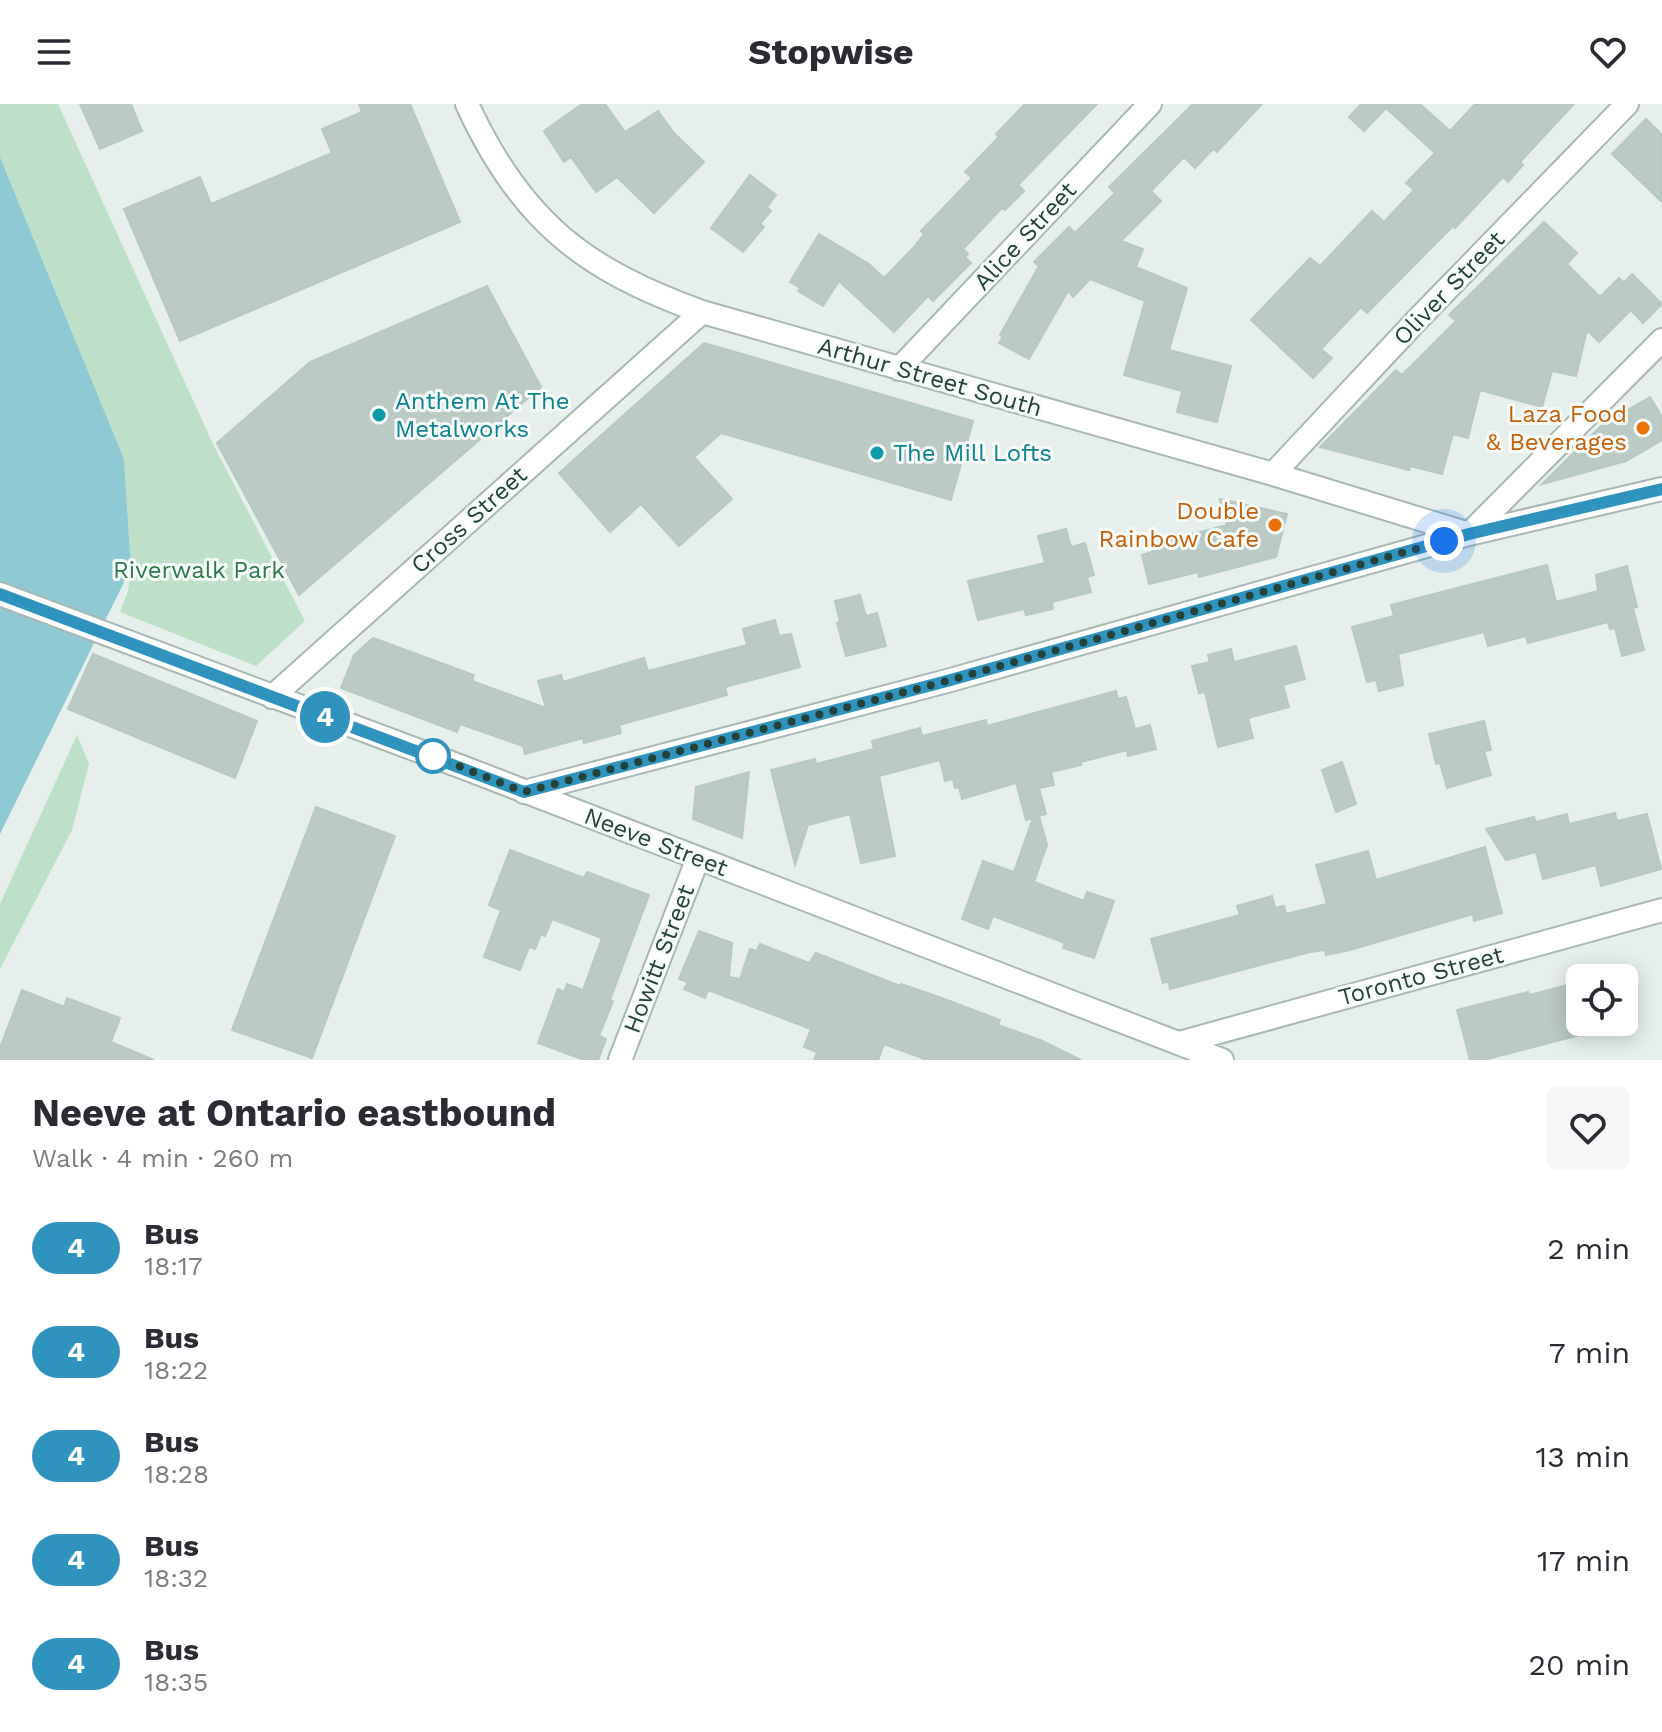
<!DOCTYPE html>
<html lang="en">
<head>
<meta charset="utf-8">
<style>
	body { margin:0; font-family:"Work Sans",sans-serif; background:#f7f7f7; color:#2b2b33; height:100vh; display:flex; flex-direction:column; font-size:30px; white-space:nowrap }
	* { box-sizing:border-box; margin:0 }
	p { font-size:26px; color:#7c7c81 }
	.icon { flex:none; width:44px; height:44px; fill:none; stroke:currentColor; stroke-width:2; stroke-linecap:round; stroke-linejoin:round }
	.map { position:relative; height:956px; overflow:hidden }
	.panel { display:flex; flex-direction:column; background:#fff; flex:1 }
	.panel>* { flex:none }
	.badge { padding:0 16px; border-radius:26px; font-size:28px; line-height:52px }
	.buttons { position:absolute; left:1566px; top:860px; display:grid; gap:16px }
	.buttons a { display:grid; place-items:center; width:72px; height:72px; border-radius:12px; background:#fff; box-shadow:0 4px 20px #0003; font-size:40px }
	.you { position:absolute; width:40px; height:40px; margin:-20px; border:6px solid #fff; border-radius:50%; background:#1a73e8; box-shadow:0 0 0 12px #1a73e833 }
	.map>.badge { position:absolute; translate:-50% -50%; box-shadow:0 0 0 4px #fff }
	.round { display:grid; place-items:center; flex:none; width:84px; height:84px; border-radius:12px; background:#f7f7f7 }
	.summary { display:flex; align-items:center; justify-content:space-between; height:136px; padding:0 32px }
	h1 { font-size:38px; font-weight:700; line-height:60px }
	ul { padding:0; list-style:none }
	li { display:flex; align-items:center; gap:24px; height:104px; padding:0 32px }
	li div { flex:1 }
	li b { display:block; font-size:30px }
	li em { font-style:normal }
	li .badge { min-width:88px; font-weight:700; text-align:center }
	header { display:flex; justify-content:space-between; align-items:center; height:104px; padding:0 32px; background:#fff; font-size:36px; font-weight:700 }
	.map>svg:first-child { display:block }
	.green { fill:#bfe0c8 }
	.water { fill:#8ec9d4 }
	.building { fill:#bbcac4; stroke:#b8c9c2; stroke-width:2 }
	.lines { fill:none; stroke-linecap:round; stroke-linejoin:round }
	.minor-casing { stroke:#a8b8b2; stroke-width:26 }
	.minor { stroke:#fff; stroke-width:22 }
	.line-casing { stroke:#fff; stroke-width:18 }
	.line { stroke:#2f93be; stroke-width:12 }
	.walk { stroke:#24423a; stroke-width:8; stroke-dasharray:0 14.4 }
	.culture-dot { fill:#0f9aa8; stroke:#f7fbf9; stroke-width:3 }
	.food-dot { fill:#e8710a; stroke:#f7fbf9; stroke-width:3 }
	.stop-dot { fill:#fff; stroke:#2f93be; stroke-width:4 }
	.labels { text-anchor:middle; stroke-width:6; stroke-linejoin:round; paint-order:stroke }
	.street-label { font-size:24px; fill:#24423a; stroke:#f7fbf9 }
	.culture-label { font-size:24px; fill:#0d838f; stroke:#f7fbf9; text-anchor:start }
	.food-label { font-size:24px; fill:#c56008; stroke:#f7fbf9; text-anchor:end }
	.park-label { font-size:24px; fill:#2d7a4b; stroke:#f7fbf9 }
</style>
</head>
<body>
<header><svg class="icon" aria-label="menu" viewBox="0 0 24 24"><path d="M4 6h16M4 12h16M4 18h16"/></svg>Stopwise<svg class="icon" aria-label="heart" viewBox="0 0 24 24"><path d="M12 20l-8-8c-3-5 5-10 8-4 3-6 11-1 8 4z"/></svg></header>
<div class="map">
<svg width="1662" height="956" viewBox="0 0 1662 956">
	<rect width="100%" height="100%" fill="#e6efeb"/>
	<path class="green" d="M0,0h58l155,340 92,177 -49,45 -136,-54 8,-21 3,-23 -7,-109 -124,-302z
		M77,631l12,29 -17,66 -72,139v-65z"/>
	<path class="water" d="M0,53l124,302 7,109 -131,266z"/>
	<path class="building" d="M80,0h51l11,27 -42,18z
		M359,0h51l50,118 -280,119 -56,-132 76,-32 11,27 121,-51 -10,-24 40,-17z
		M582,0h23l20,28 33,-21 16,22 30,29 -50,51 -37,-36 -21,15 -25,-35 -7,5 -20,-31z
		M1025,0h72l-79,81 6,6 -19,19 -3,-2 -39,41 5,5 -3,3 6,6 -38,38 -5,-5 -34,36 -55,-51 -16,25 -25,-15 2,-3 -10,-6 29,-48 50,30 15,14 31,-32 9,-12 -3,-3 51,-53 -7,-6 34,-35 -3,-3z
		M1193,0h69l-45,48 -4,-3 -18,19 -11,-11 -33,34 10,10 -40,40 22,8 -7,18 51,21 -18,62 62,16 -14,56 -40,-10 5,-21 -58,-16 21,-74 -55,-22 -17,18 -5,-6 -39,68 -30,-16 4,-6 -3,-2 39,-69 -5,-4 35,-35 6,6 40,-40 -6,-6z
		M1361,0h59l30,27 25,-27h99l-54,58 3,3 -15,17 -5,-5 -48,51 -2,-2 -86,87 -6,-6 -40,42 11,9 -19,20 -62,-58 59,-62 10,8 52,-55 12,11 30,-32 -8,-7 29,-30 -49,-45 -22,23 -15,-14z
		M1646,15l16,16v67l-50,-48z
		M750,71l26,20 -9,12 4,4 -11,13 4,3 -21,25 -32,-24z
		M1544,118l33,31 -10,11 33,33 19,-19 5,5 8,-9 30,30 -19,19 -12,-13 -32,32 -12,-12 -11,46 -24,-5 -10,36 -62,-17 -12,48 -15,-4 -11,40 -32,-8 -1,4 -89,-23 76,-77 6,5 54,-54 -7,-6z
		M487,182l54,101 -242,208 -82,-152 93,-81z
		M704,239l269,78 -22,79 -230,-67 -27,24 38,42 -53,47 -38,-42 -31,28 -51,-59z
		M1650,293l12,20v23l-36,21 -84,23 61,-60z
		M1220,395l67,15 -11,43 -77,20 -1,-5 -49,12 -7,-29 13,-4 -2,-7 74,-19z
		M1066,425l5,18 14,-4 9,32 -7,2 4,15 -39,10 1,7 -27,6 -2,-6 -46,11 -10,-39 77,-18 -7,-27z
		M1547,461l9,37 42,-11 -2,-16 31,-9 10,41 -4,1 11,42 -22,6 -7,-28 -5,1 -2,-7 -80,21 -2,-7 -38,10 -4,-14 -86,22 5,31 -24,6 -3,-11 -9,2 -15,-55 42,-11 -3,-11z
		M860,491l6,21 11,-3 9,33 -40,10 -9,-33 3,-1 -5,-21z
		M775,516l4,16 12,-2 9,33 -75,20 2,8 -108,30 2,8 -37,10 -1,-5 -58,16 -2,-8 -63,-22 -3,8 -116,-44 13,-33 19,-17 101,37 -2,6 74,27 -8,-27 23,-6 2,7 81,-24 4,13 99,-26 -4,-16z
		M1296,542l9,33 -22,6 6,22 -41,11 5,20 -35,9 -13,-55 -6,1 -7,-27 18,-4 -2,-7 23,-6 3,13z
		M93,550l164,67 -22,57 -167,-69z
		M1116,587l2,8 8,-2 9,32 15,-4 6,24 -28,7 -1,-6 -46,12v3l-30,7 3,13 -15,3 7,26 -7,2 8,29 -13,37 50,19 3,-9 27,9 -20,57 -31,-10 2,-5 -72,-27 -5,13 -26,-10 21,-58 31,11 19,-54 -7,2 -10,-37 -54,16 -3,-12 -4,1 -2,-9 -8,2 -5,-21 -61,16 16,80 -34,7 -11,-49 -42,11 -13,40 -24,-95 44,-11 1,5 58,-15 -2,-8 48,-13 2,8 64,-16 1,6z
		M1484,617l7,29 -7,1 7,24 -44,13 -7,-25 -4,1 -7,-30z
		M1342,658l14,42 -20,8 -14,-42z
		M749,668l-7,66 -49,-19 3,-32z
		M316,703l79,29 -83,222 -80,-28z
		M1615,709l2,8 30,-7 14,55 -60,17 -5,-21 -53,14 -7,-27 -30,8 -20,-31 48,-12 2,5 31,-8 2,10z
		M1485,743l17,66 -28,8 -1,-7 -123,36 -24,5 -1,-5 -15,2 -140,37 -2,-8 -5,2 -12,-44 89,-24 -3,-9 35,-10 3,12 9,-2 2,8 41,-10 -11,-39 52,-14 8,29z
		M510,746l74,28 3,-6 62,23 -39,105 3,1 -14,35 7,3 -8,21h-14l-46,-17 20,-54 6,3 3,-8 16,6 19,-52 -50,-19 -7,17 -4,-2 -6,15 -6,-2 -9,23 -36,-13 17,-47 -12,-5z
		M699,827l33,12 -3,34 11,2 10,-30 7,2 3,-7 49,19 7,-10 84,33 1,-2 38,13 61,23 -2,5 42,15 41,20h-154l-43,-16 -6,16h-64l3,-8 -13,-5 7,-18 -103,-39 -3,8 -21,-9 4,-7 -9,-3z
		M1580,878v53l-96,25h-14l-13,-50 71,-18 1,3z
		M22,886l42,17 3,-9 53,20 -9,24 43,18h-154v-12z"/>
	<g class="lines">
		<g class="minor-casing">
			<path id="minor" d="M467,0c53,116 117,166 235,208l571,162 196,60
				M899,265l251,-265
				M1273,370l144,-154 210,-216
				M1470,429l192,-193
				M0,490l462,173 760,293
				M272,593l430,-385
				M524,688l423,-111 522,-147 193,-45
				M1179,939l483,-133
				M620,956l78,-202"/>
		</g>
		<use href="#minor" class="minor"/>
	</g>
	<g class="lines">
		<g class="line-casing">
			<path id="line" d="M0,490l524,198 423,-111 522,-147 193,-45"/>
		</g>
		<use href="#line" class="line"/>
		<path class="walk" d="M433,652l91,36 423,-111 497,-140"/>
	</g>
	<g class="culture-dot">
		<circle cx="379" cy="311" r="8"/>
		<circle cx="877" cy="349" r="8"/>
	</g>
	<g class="food-dot">
		<circle cx="1643" cy="324" r="8"/>
		<circle cx="1275" cy="421" r="8"/>
	</g>
	<circle class="stop-dot" cx="433" cy="652" r="16"/>
	<g class="labels">
		<g class="street-label">
			<text transform="translate(1025 132) rotate(-47)" y="8">Alice Street</text>
			<text transform="translate(1449 184) rotate(-46)" y="8">Oliver Street</text>
			<text transform="translate(930 273) rotate(16)" y="8">Arthur Street South</text>
			<text transform="translate(469 416) rotate(-42)" y="8">Cross Street</text>
			<text transform="translate(656 738) rotate(21)" y="8">Neeve Street</text>
			<text transform="translate(659 855) rotate(-69)" y="8">Howitt Street</text>
			<text transform="translate(1421 872) rotate(-15)" y="8">Toronto Street</text>
		</g>
		<g class="culture-label">
			<text x="395" y="305">Anthem At The<tspan x="395" dy="28">Metalworks</tspan></text>
			<text x="893" y="357">The Mill Lofts</text>
		</g>
		<g class="food-label">
			<text x="1627" y="318">Laza Food<tspan x="1627" dy="28">&amp; Beverages</tspan></text>
			<text x="1259" y="415">Double<tspan x="1259" dy="28">Rainbow Cafe</tspan></text>
		</g>
		<g class="park-label">
			<text x="199" y="474">Riverwalk Park</text>
		</g>
	</g>
</svg>
<div class="buttons">
<a><svg class="icon" aria-label="locate" viewBox="0 0 24 24"><circle cx="12" cy="12" r="6"/><path d="M12 2v4M12 18v4M2 12h4M18 12h4"/></svg></a>
</div>
<div class="you" style="left:1444px;top:437px"></div>
<b class="badge" style="left:325px;top:613px;background:#2f93be;color:#fff">4</b>
</div>
<section class="panel">
<div class="summary"><div><h1>Neeve at Ontario eastbound</h1><p>Walk · 4 min · 260 m</p></div><a class="round"><svg class="icon" aria-label="heart" viewBox="0 0 24 24"><path d="M12 20l-8-8c-3-5 5-10 8-4 3-6 11-1 8 4z"/></svg></a></div>
<ul>
<li><span class="badge" style="background:#2f93be;color:#fff">4</span><div><b>Bus</b><p>18:17</p></div><em>2 min</em></li>
<li><span class="badge" style="background:#2f93be;color:#fff">4</span><div><b>Bus</b><p>18:22</p></div><em>7 min</em></li>
<li><span class="badge" style="background:#2f93be;color:#fff">4</span><div><b>Bus</b><p>18:28</p></div><em>13 min</em></li>
<li><span class="badge" style="background:#2f93be;color:#fff">4</span><div><b>Bus</b><p>18:32</p></div><em>17 min</em></li>
<li><span class="badge" style="background:#2f93be;color:#fff">4</span><div><b>Bus</b><p>18:35</p></div><em>20 min</em></li>
</ul>
</section>
</body>
</html>
